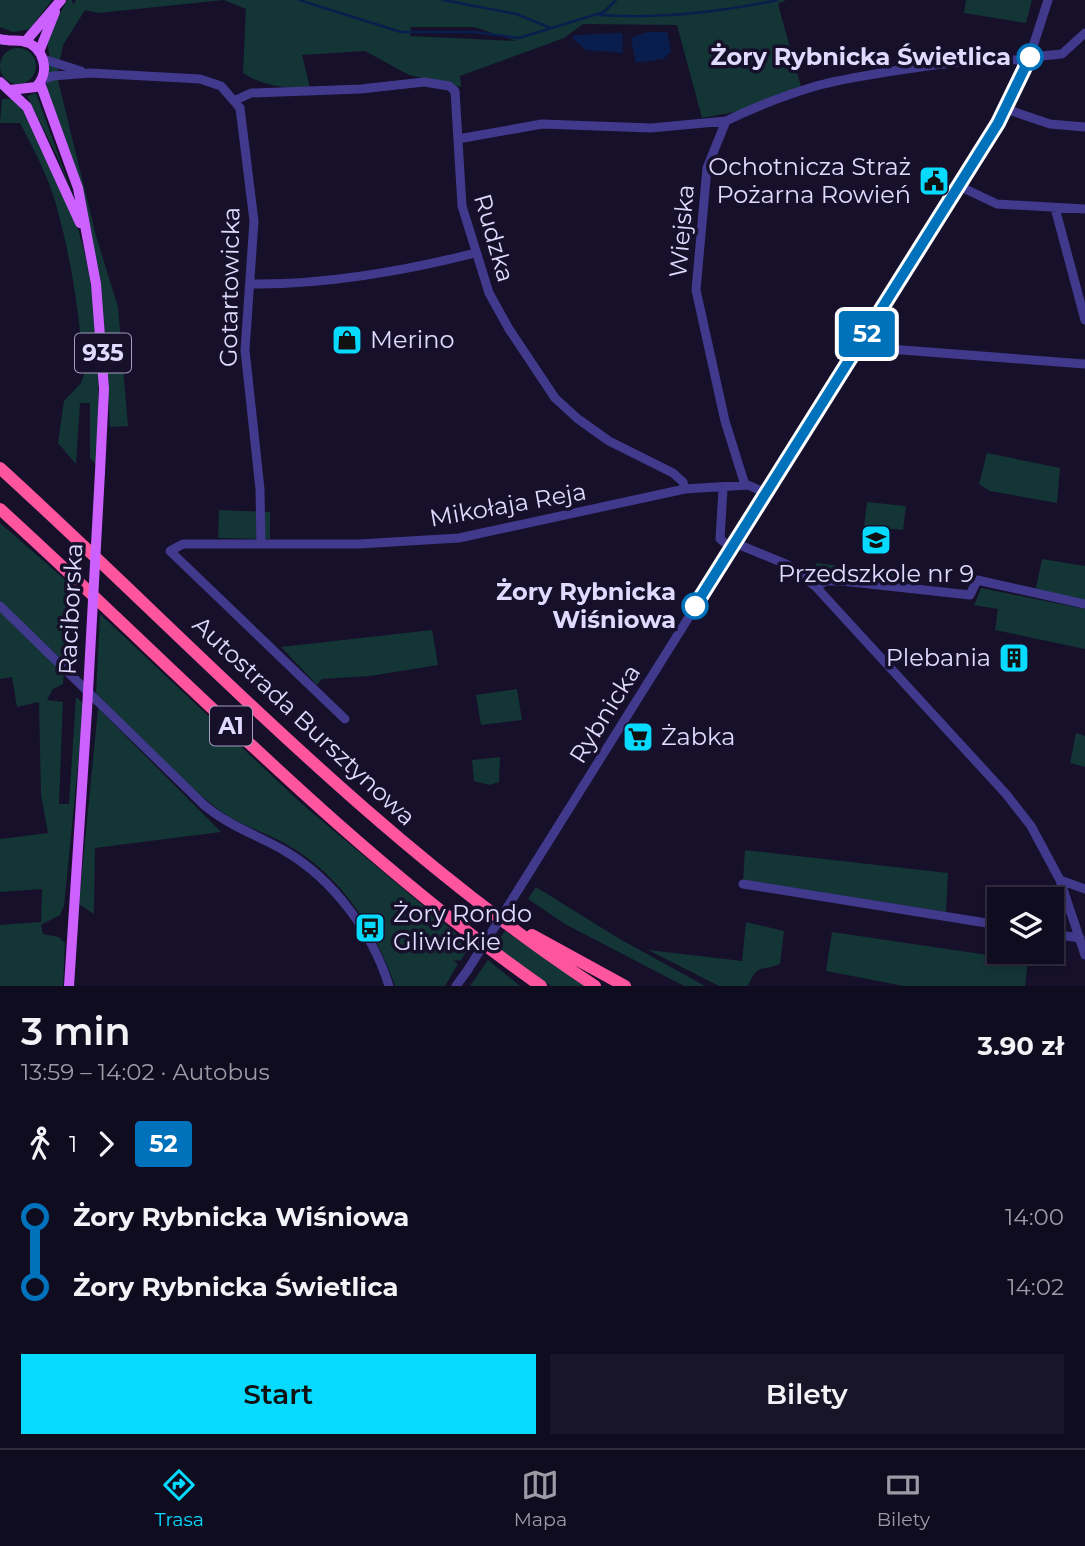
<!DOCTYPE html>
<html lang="pl">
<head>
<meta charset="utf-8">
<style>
	body { margin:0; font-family:Montserrat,sans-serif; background:#191529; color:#f1f3f6; height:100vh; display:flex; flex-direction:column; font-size:26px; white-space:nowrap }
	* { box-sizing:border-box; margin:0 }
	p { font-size:23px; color:#9c9ba5 }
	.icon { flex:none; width:38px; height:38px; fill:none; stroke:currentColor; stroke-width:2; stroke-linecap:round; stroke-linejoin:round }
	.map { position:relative; height:986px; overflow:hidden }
	.sheet { display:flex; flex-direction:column; background:#100c20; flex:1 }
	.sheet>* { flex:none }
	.badge { padding:0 14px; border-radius:5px; font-size:24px; line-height:46px }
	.buttons { position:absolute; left:987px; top:887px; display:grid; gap:14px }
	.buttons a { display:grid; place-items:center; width:77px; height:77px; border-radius:0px; background:#100c20; box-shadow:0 4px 10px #0003,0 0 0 2px #302c3e; font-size:35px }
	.map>.badge { position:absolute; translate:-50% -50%; box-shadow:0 0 0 4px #fff }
	.legs { display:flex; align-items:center; gap:10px; height:77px; padding:0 21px; font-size:23px }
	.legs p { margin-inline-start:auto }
	.summary { display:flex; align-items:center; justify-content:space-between; height:119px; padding:0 21px }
	h1 { font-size:38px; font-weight:600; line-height:52px }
	.button { display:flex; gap:14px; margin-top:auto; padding:14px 21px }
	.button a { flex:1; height:80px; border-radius:0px; background:#06daff; color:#111; font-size:28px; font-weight:600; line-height:80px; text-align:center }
	.button a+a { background:#191529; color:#f1f3f6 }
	ul { padding:0 21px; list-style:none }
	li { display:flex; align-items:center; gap:24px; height:70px; font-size:26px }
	li i { display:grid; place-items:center; width:10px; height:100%; margin:0 9px; background:currentColor }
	li i::after { content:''; width:18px; height:18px; margin:-9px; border:5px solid; border-radius:50%; background:#100c20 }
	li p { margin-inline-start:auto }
	li:first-child i { background:linear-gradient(#0000 50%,currentColor 0) }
	li:last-child i { background:linear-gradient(currentColor 50%,#0000 0) }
	.menu { display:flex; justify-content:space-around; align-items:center; height:98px; border-top:2px solid #302c3e; background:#100c20; font-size:19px; color:#9c9ba5 }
	.menu a { display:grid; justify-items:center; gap:4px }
	.menu .active { color:#06daff }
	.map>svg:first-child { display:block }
	.green { fill:#133536; fill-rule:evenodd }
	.water { fill:#091e4c }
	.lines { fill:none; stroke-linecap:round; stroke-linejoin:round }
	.stream { stroke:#091e4c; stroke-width:2.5 }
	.minor { stroke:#40398c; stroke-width:9 }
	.major { stroke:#cc61ff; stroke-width:10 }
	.highway { stroke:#ff559e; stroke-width:12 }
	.minor-bridge { stroke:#40398c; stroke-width:9 }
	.major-bridge { stroke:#cc61ff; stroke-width:10 }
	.line-1-casing { stroke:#fff; stroke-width:16 }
	.line-1 { stroke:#0072bc; stroke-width:10 }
	.stop-1-dot { fill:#fff; stroke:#0072bc; stroke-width:3.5 }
	.labels { text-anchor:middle; stroke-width:7; stroke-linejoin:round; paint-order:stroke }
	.shield { fill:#16102b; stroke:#a39dbf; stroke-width:2 }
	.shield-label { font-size:23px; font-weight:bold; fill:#e0daff }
	.stop-label { font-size:24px; font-weight:bold; fill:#e0daff; stroke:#16102b; text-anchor:end }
	.poi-label { font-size:24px; fill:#e0daff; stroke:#16102b; text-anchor:start }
	.street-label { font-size:24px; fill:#e0daff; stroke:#16102b }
</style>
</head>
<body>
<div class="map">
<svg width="1085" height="986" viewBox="0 0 1085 986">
	<rect width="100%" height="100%" fill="#16102b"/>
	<path class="green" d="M0,0h52l-22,29 -17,3 -13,-5z
		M67,0h5l1,5 3,-5h710l-8,4 23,83 -66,25 -33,6 -25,-93 -94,-1 -19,14 -104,38 1,11 -52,-12 -44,-24 -63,4 8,33c-26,0 -45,-1 -67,-15l3,-64 -22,-9 -126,13 -13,-3 -22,35 -6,31 39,160 22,71 10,119 -18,1 -7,-116 -14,-87 -43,-136 4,-28 -3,-20zM474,27l43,14 -107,-5 1,-9z
		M966,0h66l-6,23 -62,-10z
		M0 66a18 18 0 1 1 36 0a18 18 0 1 1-36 0Z
		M36,93l41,114 -19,-49 -31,-62z
		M2,99h10l9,8c23,43 49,88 61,136 19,71 17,149 15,223l-7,-8v-55h-10l-4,61 -18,-21 6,-42 17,-18 3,-8c-4,-56 -12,-113 -27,-167 -8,-30 -23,-58 -37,-85h-20z
		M987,453l73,15 -3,35 -67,-12 -11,-7z
		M867,502l39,4 -3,24 -39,-4z
		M219,510l51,2v27l-52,-1z
		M0,523l69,60 -5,79 -64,-61z
		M1042,559l43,7v35l-50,-9z
		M816,563l97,12v4l-98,-11z
		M981,588l104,21v40l-90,-19 3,-21 -24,-4z
		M0,611l64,59 -1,14 -10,5 -6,11 16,2 -4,102h10l7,-107 8,7 -20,202 -4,9 -19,10 2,9 16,3 6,6 -2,43h-63v-61l41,-3 1,-33 -42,3v-53l48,-6 -7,-38 -2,-93 -22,5 -5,-30 -12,2z
		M100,614l202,190 168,141 -9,15 -8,1 5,3 -13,22h-50c-19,-56 -55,-112 -109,-142 -23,-13 -50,-20 -71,-37 -42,-34 -80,-74 -119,-114z
		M432,630l6,35 -68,11 -48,3 -5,6 -36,-38z
		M517,689l5,31 -41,5 -5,-30z
		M98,708l123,124 -126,16 -1,66 -15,-10z
		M1076,733l9,3v31l-15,-4z
		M500,757l-1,25 -10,3 -15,-4 -2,-21z
		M745,850l203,23 -2,39 -203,-32z
		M536,887l82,51 87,48h-21l-119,-62 -37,-25z
		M746,922l38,9 -4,33c-19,8 -22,-2 -32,22h-29l-71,-36 94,11z
		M505,931l81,55h-35l-57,-39z
		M832,932l196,29 -3,25h-121l-78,-15z
		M488,960l31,25 1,1h-50z"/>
	<path class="water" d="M647,32h20l4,20 -8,7 -27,4 -5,-25z
		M622,33l1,20 -37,-3 -13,-11 1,-4z"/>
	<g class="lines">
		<path class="stream" d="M299,0l102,32h74l44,6 85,-26 12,-12
			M443,0l73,14 35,14
			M600,15c59,4 120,-3 178,-15"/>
		<path class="minor" d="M1030,57l32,-3 23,-21
			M43,59l38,12
			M42,80l11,-4 37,-3 110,6 21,7 19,22 14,113 -9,129 15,139 1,55
			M236,100l15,-7 110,-4 63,-7 25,4 6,5 7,115 27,87 20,36 46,69 23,21 31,22 64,32 10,9 2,7
			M1006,109l44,15 35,3
			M458,139l84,-15 109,4 75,-7
			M959,186l38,18 88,5
			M1055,208l30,112
			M251,284c71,1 155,-13 224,-31
			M861,342l15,6 209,16
			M745,485l-20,-64 -29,-131 11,-122 19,-47c29,-14 59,-26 90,-35 36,-10 181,-34 212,-24
			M723,489l-3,50 12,9
			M735,543l53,22 28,22 190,207 25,32 29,54 25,9
			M816,587l10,-6h16l128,14 7,-15 108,24
			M0,606l204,199c25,21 53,30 81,46 49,29 87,81 104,135
			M345,719l-175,-168 13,-7h176l100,-6 226,-49 63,-4 18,8
			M1060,880l25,75
			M743,884l256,41
			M520,887l478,-764 30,-61 20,-62
			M1052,934l28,4
			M456,986l11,-15"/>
		<path class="major" d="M0,39c8,2 15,1 23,2 21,5 28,31 13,46l-26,3
			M25,42l36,-42
			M39,52l16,-40
			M0,82l27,25 53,116
			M40,83l38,105 18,96 8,105 -4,83
			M69,986l18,-276"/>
		<path class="highway" d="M0,468c194,177 374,373 595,518
			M0,509c178,162 343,338 541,477
			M532,935l93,51"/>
		<path class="minor-bridge" d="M467,971l53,-84"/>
		<path class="major-bridge" d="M87,710l13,-238"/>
	</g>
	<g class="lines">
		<g class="line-1-casing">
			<path id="line-1" d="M695,606l303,-483 32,-66"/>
		</g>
		<use href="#line-1" class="line-1"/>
	</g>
	<defs>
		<g id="civic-square" transform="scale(1.575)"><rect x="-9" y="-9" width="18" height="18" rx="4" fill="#06daff" stroke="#16102b"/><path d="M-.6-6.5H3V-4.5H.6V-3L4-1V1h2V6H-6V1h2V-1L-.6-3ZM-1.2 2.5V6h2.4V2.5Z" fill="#111"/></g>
		<g id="shop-square" transform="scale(1.575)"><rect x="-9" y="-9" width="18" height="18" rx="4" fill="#06daff" stroke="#16102b"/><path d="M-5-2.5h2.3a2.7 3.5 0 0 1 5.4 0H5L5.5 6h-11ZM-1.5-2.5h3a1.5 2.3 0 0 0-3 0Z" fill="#111"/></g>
		<g id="school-square" transform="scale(1.575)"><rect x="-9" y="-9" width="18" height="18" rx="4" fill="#06daff" stroke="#16102b"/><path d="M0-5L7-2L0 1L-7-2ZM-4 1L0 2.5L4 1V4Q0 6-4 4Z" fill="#111"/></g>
		<g id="building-square" transform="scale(1.575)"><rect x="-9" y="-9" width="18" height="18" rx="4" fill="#06daff" stroke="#16102b"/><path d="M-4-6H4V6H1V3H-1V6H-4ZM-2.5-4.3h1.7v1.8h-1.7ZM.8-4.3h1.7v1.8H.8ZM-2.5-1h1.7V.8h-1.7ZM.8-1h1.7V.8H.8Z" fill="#111"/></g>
		<g id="supermarket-square" transform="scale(1.575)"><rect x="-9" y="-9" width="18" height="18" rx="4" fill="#06daff" stroke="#16102b"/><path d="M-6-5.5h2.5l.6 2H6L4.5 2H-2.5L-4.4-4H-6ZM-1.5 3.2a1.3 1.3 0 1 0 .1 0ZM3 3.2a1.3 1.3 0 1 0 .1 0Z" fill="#111"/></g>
		<g id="bus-square" transform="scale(1.575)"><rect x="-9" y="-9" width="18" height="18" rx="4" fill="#06daff" stroke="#16102b"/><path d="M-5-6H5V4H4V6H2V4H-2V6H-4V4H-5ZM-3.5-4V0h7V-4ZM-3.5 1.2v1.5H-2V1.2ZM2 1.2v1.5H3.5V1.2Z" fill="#111"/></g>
	</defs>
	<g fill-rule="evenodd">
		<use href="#civic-square" x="934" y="181"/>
		<use href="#shop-square" x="347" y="340"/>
		<use href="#school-square" x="876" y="540"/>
		<use href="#building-square" x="1014" y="658"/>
		<use href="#supermarket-square" x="638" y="737"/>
		<use href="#bus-square" x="370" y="928"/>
	</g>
	<g class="stop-1-dot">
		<circle cx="1030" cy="57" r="12"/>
		<circle cx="695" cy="606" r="12"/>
	</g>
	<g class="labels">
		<g class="shield">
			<rect x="75" y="333.5" width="56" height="39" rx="5"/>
			<rect x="210" y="706.5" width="42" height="39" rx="5"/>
		</g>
		<g class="shield-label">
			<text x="103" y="361">935</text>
			<text x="231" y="734">A1</text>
		</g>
		<g class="stop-label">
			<text x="1011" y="65">Żory Rybnicka Świetlica</text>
			<text x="676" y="600">Żory Rybnicka<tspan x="676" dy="28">Wiśniowa</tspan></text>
		</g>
		<g class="poi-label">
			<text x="911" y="175" text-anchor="end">Ochotnicza Straż<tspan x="911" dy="28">Pożarna Rowień</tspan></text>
			<text x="370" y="348">Merino</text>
			<text x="876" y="582" text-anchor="middle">Przedszkole nr 9</text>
			<text x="991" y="666" text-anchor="end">Plebania</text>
			<text x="661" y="745">Żabka</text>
			<text x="393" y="922">Żory Rondo<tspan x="393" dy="28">Gliwickie</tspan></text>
		</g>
		<g class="street-label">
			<text transform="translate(682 231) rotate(-85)" y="8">Wiejska</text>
			<text transform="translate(494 238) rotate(74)" y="8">Rudzka</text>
			<text transform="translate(230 287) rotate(-89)" y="8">Gotartowicka</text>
			<text transform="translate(508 505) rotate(-10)" y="8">Mikołaja Reja</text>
			<text transform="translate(71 609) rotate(-87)" y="8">Raciborska</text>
			<text transform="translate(605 714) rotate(-58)" y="8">Rybnicka</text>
			<text transform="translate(304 721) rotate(43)" y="8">Autostrada Bursztynowa</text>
		</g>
	</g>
</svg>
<div class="buttons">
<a><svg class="icon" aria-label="layers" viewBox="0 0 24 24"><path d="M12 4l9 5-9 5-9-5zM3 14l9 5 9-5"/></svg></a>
</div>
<b class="badge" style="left:867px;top:334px;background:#0072bc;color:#fff">52</b>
</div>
<section class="sheet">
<div class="summary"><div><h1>3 min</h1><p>13:59 – 14:02 · Autobus</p></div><b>3.90 zł</b></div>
<div class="legs"><svg class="icon" aria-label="walk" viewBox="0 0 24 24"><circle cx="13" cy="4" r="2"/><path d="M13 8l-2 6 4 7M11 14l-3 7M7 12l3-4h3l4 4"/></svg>1<svg class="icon" aria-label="forward" viewBox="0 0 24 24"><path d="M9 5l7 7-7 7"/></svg><b class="badge" style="background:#0072bc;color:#fff">52</b></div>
<ul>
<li><i style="color:#0072bc"></i><b>Żory Rybnicka Wiśniowa</b><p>14:00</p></li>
<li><i style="color:#0072bc"></i><b>Żory Rybnicka Świetlica</b><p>14:02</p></li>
</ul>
<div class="button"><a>Start</a><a>Bilety</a></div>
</section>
<nav class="menu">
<a class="active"><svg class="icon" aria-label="directions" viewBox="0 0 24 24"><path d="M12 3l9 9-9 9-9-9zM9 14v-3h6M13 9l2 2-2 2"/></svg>Trasa</a>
<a><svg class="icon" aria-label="map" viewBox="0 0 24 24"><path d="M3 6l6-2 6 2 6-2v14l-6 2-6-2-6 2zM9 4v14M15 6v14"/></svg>Mapa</a>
<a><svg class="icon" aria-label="tickets" viewBox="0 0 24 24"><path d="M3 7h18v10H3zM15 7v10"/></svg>Bilety</a>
</nav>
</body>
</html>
